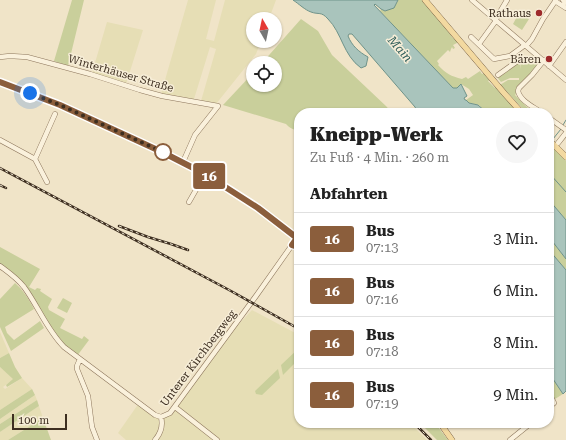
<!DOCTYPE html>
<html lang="de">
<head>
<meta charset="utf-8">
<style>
	body { margin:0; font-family:"Roboto Serif",serif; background:#f6f6f6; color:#222; height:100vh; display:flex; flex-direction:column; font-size:15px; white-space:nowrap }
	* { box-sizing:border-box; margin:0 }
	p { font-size:13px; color:#767676 }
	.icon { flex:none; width:22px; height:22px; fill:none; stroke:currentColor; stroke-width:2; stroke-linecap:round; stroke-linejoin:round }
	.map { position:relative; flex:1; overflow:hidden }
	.side { position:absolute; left:294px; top:108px; width:260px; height:320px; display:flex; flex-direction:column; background:#fff; border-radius:16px; box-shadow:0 1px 3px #0004 }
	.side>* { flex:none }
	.badge { padding:0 8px; border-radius:3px; font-size:14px; line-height:26px }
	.needle { width:26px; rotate:351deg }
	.controls { position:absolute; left:246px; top:12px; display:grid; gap:8px }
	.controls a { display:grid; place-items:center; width:36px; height:36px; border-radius:50%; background:#fff; box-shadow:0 1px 3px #0004; font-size:20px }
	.scale { position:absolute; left:12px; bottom:10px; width:55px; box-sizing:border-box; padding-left:4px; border:2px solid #3d2e20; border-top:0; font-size:11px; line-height:14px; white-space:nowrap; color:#3d2e20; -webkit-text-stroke:3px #f7eed8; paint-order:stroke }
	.you { position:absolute; width:20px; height:20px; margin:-10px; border:3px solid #fff; border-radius:50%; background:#1a73e8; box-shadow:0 0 0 6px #1a73e833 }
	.map>.badge { position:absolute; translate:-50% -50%; box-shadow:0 0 0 2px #fff }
	h2 { padding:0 16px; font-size:15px; line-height:36px }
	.round { display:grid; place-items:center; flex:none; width:42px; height:42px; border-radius:21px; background:#f6f6f6 }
	.headline { display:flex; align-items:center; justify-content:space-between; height:68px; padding:0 16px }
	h1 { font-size:19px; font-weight:800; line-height:30px }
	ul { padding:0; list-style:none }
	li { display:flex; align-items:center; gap:12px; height:52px; padding:0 16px; border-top:1px solid #e0e0e0 }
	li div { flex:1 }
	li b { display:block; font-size:15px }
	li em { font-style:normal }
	li .badge { min-width:44px; font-weight:700; text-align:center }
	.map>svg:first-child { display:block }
	.farmland { fill:#e6deb5 }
	.green { fill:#c9cf9b }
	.water { fill:#a9c4bc; stroke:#6f938a }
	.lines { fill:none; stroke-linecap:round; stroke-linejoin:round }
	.stream { stroke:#6f938a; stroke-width:1 }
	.minor-casing { stroke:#8d765c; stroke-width:5.5 }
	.major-casing { stroke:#5b4430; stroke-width:6 }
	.minor { stroke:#faf1dc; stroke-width:4.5 }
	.major { stroke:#f3d9a0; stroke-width:5.5 }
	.rail-casing { stroke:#3d2e20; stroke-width:2.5 }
	.rail { stroke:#f7eed8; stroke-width:1; stroke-dasharray:3; stroke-linecap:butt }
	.line-casing { stroke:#fff; stroke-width:9 }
	.line { stroke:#8b5e3c; stroke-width:6 }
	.walk { stroke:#3d2e20; stroke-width:4; stroke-dasharray:0 7.2 }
	.poi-dot { fill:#9e2a2b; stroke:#f7eed8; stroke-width:1.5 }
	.stop-dot { fill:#fff; stroke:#8b5e3c; stroke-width:2 }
	.labels { text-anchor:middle; stroke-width:3; stroke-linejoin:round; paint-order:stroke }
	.poi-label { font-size:11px; fill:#3d2e20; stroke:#f7eed8; text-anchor:end }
	.street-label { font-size:11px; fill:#3d2e20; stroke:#f7eed8 }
	.water-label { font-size:12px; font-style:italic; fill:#2f5d5a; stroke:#f7eed8 }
</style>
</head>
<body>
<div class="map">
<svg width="566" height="440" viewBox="0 0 566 440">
	<rect width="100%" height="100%" fill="#f0e4c8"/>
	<path class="farmland" d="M188,0h28l-10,39 8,2 11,-41h51l-7,19h-16v22h8l-5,13 -40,50 -15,-3 15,-52 -6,-2 -16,52 -33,-5z
		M107,22l36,8 -17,54 -34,-11z
		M252,310l47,25v88h111l17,17h-301l-8,-7 21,-30 16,12h11l56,-73z
		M0,332l9,21 -9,5z
		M0,367l14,12 -11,8 2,2 17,-11 10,11 -32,21z
		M35,395l2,5 -37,24v-5z
		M39,406l4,12 -35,22h-8v-8z"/>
	<path class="green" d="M72,0h12l-16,66 -14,-5z
		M398,0h25l21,25 8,12 6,5 -1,1 -4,2 2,3 -2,1 -1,-2 -1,2 -1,3 -2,-2 -11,11 2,3 -1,1c8,9 13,11 24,14l4,-2 2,2 12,-8 2,3 2,-1 6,7 -2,1 7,7 13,-8h11v-2h-9l-9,4 -4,-5 22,-15 2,7 -1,-7 4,-4 14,6 -23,31 18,18h-6l-21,-22 -4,4 18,18h-35v-1l-6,-7 -10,-2 -3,-3 7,-5 -4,-6 -8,-5 -4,4h-4l-73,-77 1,-2 4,2 10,-5z
		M519,13l10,6 -7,11 -9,-6z
		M301,19l17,12 14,24 55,52 2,3 -1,3h-89v17c-6,0 -9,-2 -13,-6l-63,-19 30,-32v12h22v-22h-13z
		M549,144l5,5 3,1 9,11v59l-17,-20z
		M549,237l17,22v11l-17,-20z
		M0,247l40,22 -11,18 6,3 2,-2 4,1 -1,2 12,8 -4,8 1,3 16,9 -5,9 22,11 2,-3 5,4 -12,16 -13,-9 -42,-62 -22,-19z
		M15,283c8,7 14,16 19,26l-29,18 2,6 7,7 26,-19 4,7 -33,23 -11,-24v-28z
		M63,298l9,5 -5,10 -10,-5z
		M299,348v11l-16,16 -2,-10z
		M9,353l6,14 7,11 -15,9 -1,-2 7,-6 -13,-12v-9z
		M278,369l2,9 -18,17 -6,-1 -1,-3z
		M549,373l14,21 -8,5 -6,-11z
		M32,389l3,6 -35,24v-9z
		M37,400l2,6 -39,26v-8z
		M43,418l8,22h-43z
		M426,423h9l13,17h-11l-14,-14z"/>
	<path class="water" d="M293,0h105l-4,8 -9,3 -4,-2 -6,-5 -1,1 79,83h4l4,-4 6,12 -3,2 1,2h1l3,3 9,2 8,7 -68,1 -3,-6 -63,-73h-3l-1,2c4,10 11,16 20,21l-2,9 -5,2c-18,-13 -19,-35 -33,-49 -7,-8 -9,-4 -17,-7 -6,-2 -12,-8 -18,-12z
		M549,200l17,20v39l-17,-22z
		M549,250l17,20v121l-3,3 -14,-21z"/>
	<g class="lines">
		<path class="stream" d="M563,125l3,-5
			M553,139l8,-10
			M549,173l17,19"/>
		<g class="minor-casing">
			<path id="minor" d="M472,0l94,80
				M563,0l2,1 -2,5
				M555,1l11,7
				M471,37l23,22 16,-3 15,-11
				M479,44l16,-22 2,-5 10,-17
				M526,46l6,-7 11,-20 13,-19
				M0,57l10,-1 17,1 63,17 50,16 22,6 56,10 -23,29 -12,27
				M549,66l17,-24
				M498,75l21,-15
				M542,113c-8,-6 -22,-12 -24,-22l1,-3 13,-13 12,-15
				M549,118l17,12
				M0,140l35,19 12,23
				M558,143l8,-10
				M35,159l20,-45
				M189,202l16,-28
				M0,266c8,6 17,12 24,21 14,19 23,43 40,60l91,68 6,2 9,-4 86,-117 41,-58
				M80,359l-3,7v3l11,27 4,31 5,13
				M549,393l5,10 -5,4
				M175,407l42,33
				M155,440c6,-7 8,-15 6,-23
				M510,440l21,-17"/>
		</g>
		<g class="major-casing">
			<path id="major" d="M425,0l79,93 18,20
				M0,82l60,23 102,47 43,22 53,34 41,32
				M549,140l17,17
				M440,423l12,17"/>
		</g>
		<use href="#minor" class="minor"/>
		<use href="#major" class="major"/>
		<g class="rail-casing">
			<path id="rail" d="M0,168l231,123 68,38
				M0,185l6,3
				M119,226l29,11 23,7 17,6
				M414,423l17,17"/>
		</g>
		<use href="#rail" class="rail"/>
	</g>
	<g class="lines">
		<g class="line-casing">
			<path id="line" d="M0,82l60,23 102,47 43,22 53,34 39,30 -5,7 7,2"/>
		</g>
		<use href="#line" class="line"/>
		<path class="walk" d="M30,93l30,12 103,47"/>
	</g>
	<g class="poi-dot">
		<circle cx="539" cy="13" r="4"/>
		<circle cx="549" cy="59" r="4"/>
	</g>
	<circle class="stop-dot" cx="163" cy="152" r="8"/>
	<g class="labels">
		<g class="poi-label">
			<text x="531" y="17">Rathaus</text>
			<text x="541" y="63">Bären</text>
		</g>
		<g class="street-label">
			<text transform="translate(121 73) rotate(16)" y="4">Winterhäuser Straße</text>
			<text transform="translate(198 358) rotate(-53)" y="4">Unterer Kirchbergweg</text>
		</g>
		<g class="water-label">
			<text transform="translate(400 49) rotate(49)" y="4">Main</text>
		</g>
	</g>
</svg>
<div class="controls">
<a><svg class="needle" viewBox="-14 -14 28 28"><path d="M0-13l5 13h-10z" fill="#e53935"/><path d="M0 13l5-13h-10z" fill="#767676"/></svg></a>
<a><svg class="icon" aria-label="locate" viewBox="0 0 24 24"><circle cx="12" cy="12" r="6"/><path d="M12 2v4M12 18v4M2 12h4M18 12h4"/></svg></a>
</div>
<div class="scale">100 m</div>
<div class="you" style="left:30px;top:93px"></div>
<b class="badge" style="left:209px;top:176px;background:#8b5e3c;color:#fff">16</b>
<section class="side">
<div class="headline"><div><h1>Kneipp-Werk</h1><p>Zu Fuß · 4 Min. · 260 m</p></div><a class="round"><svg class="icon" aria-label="heart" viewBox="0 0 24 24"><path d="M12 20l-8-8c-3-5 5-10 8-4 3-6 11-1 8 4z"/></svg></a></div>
<h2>Abfahrten</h2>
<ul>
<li><span class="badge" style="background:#8b5e3c;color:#fff">16</span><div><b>Bus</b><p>07:13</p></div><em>3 Min.</em></li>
<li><span class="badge" style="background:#8b5e3c;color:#fff">16</span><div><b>Bus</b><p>07:16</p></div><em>6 Min.</em></li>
<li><span class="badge" style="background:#8b5e3c;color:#fff">16</span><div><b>Bus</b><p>07:18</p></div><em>8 Min.</em></li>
<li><span class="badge" style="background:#8b5e3c;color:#fff">16</span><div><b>Bus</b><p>07:19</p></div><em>9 Min.</em></li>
</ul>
</section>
</div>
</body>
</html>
